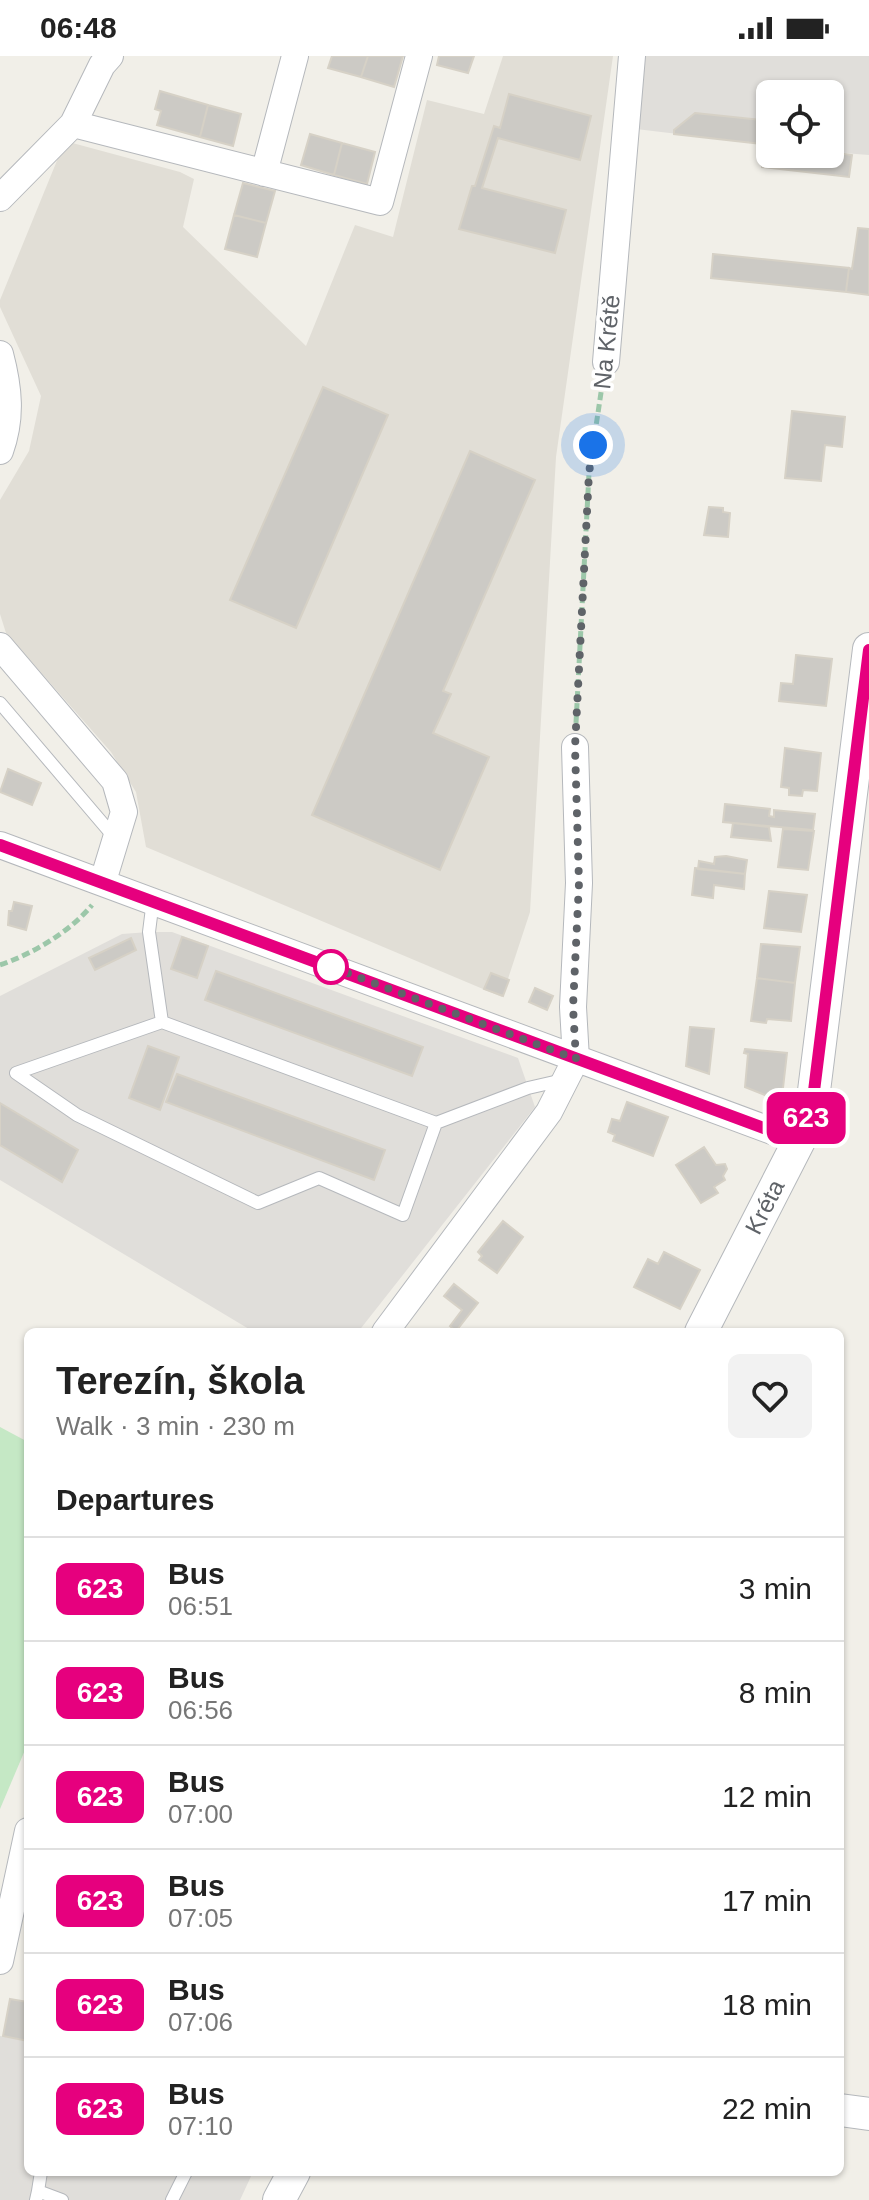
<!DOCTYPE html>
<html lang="en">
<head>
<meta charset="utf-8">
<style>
	body { margin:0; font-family:Helvetica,sans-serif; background:#f2f2f2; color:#222; height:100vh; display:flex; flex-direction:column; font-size:30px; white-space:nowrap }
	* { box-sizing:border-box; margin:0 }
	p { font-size:26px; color:#767676 }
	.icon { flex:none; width:44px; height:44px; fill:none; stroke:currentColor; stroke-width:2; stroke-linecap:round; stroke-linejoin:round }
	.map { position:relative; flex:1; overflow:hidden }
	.side { position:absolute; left:24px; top:1272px; width:820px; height:848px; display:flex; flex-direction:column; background:#fff; border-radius:12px; box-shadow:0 2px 6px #0004 }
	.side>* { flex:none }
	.badge { padding:0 16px; border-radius:12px; font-size:28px; line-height:52px }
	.fabs { position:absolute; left:756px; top:24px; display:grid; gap:16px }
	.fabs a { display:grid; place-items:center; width:88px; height:88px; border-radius:12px; background:#fff; box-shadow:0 2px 6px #0004; font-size:40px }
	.you { position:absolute; width:40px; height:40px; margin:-20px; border:6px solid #fff; border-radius:50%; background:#1a73e8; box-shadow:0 0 0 12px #1a73e833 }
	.map>.badge { position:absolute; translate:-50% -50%; box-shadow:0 0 0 4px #fff }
	h2 { padding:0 32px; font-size:30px; line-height:72px }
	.round { display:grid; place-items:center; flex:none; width:84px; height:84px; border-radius:12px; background:#f2f2f2 }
	.overview { display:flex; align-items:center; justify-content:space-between; height:136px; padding:0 32px }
	h1 { font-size:38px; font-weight:700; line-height:60px }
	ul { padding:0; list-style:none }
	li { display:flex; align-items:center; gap:24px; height:104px; padding:0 32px; border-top:2px solid #e0e0e0 }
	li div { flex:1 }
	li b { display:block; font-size:30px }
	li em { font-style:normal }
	li .badge { min-width:88px; font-weight:700; text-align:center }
	.status { display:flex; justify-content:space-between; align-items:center; height:56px; padding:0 40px; background:#fff; direction:ltr }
	.status svg { height:22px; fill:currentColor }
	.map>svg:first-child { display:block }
	.industrial { fill:#e0deda }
	.education { fill:#e1ded6 }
	.green { fill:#c5e8c5 }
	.building { fill:#cccac5; stroke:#d6d1c6; stroke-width:2 }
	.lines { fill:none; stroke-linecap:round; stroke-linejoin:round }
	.service-casing { stroke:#b5b8bc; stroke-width:14 }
	.minor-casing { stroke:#b5b8bc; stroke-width:28 }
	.tertiary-casing { stroke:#b5b8bc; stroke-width:34 }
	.path { stroke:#9cc7a9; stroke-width:5; stroke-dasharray:8 4; stroke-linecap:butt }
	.service { stroke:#fff; stroke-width:12 }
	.minor { stroke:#fff; stroke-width:26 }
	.tertiary { stroke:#fff; stroke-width:32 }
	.line-casing { stroke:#fff; stroke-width:18 }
	.line { stroke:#e6007e; stroke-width:12 }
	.walk { stroke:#5f6368; stroke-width:8; stroke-dasharray:0 14.4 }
	.stop-dot { fill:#fff; stroke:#e6007e; stroke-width:4 }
	.labels { text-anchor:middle; stroke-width:7; stroke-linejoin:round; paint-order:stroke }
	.street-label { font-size:24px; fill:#5f6368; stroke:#fff }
</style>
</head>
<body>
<div class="status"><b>06:48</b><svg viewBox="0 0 49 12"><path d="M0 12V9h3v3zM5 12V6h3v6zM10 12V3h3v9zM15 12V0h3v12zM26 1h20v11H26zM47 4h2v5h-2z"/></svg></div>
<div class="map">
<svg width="869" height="2144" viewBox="0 0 869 2144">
	<rect width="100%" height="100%" fill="#f1efe8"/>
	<path class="industrial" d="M645,0h224v99l-39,-3v-58h-60v51l-134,-16z
		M149,876h23l346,126 17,49 -177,225h-104l-254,-152v-184l122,-62z
		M0,1980l28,5v131h225l-13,28h-240z"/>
	<path class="education" d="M503,0h110l-57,401 -26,455 -28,85 -356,-150 -10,-55 -25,-40 -105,-119 -6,-19v-114l29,-49 12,-55 -41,-89v-7l65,-159 115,31 14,7 -11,48 123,119 49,-121 38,12 34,-137 57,14z"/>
	<path class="green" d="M0,1371l28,15v301l-28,66z"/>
	<path class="building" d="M332,0h36l-7,21 -33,-9z
		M368,0h35l-9,31 -33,-10z
		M439,0h35l-6,17 -31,-8z
		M160,35l48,14 -8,32 -43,-12 4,-14 -6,-2z
		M509,38l82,22 -11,44 -82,-22 -16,50 84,22 -11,43 -96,-24 13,-43h3l19,-60 6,2z
		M208,49l33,9 -8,32 -33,-9z
		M695,57l75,8v24l-96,-11v-4z
		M310,78l32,9 -8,32 -33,-10z
		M342,87l33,9 -8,32 -33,-9z
		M764,89h6v9l60,-2 22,3 -3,22 -87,-10z
		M243,127l32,8 -9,32 -32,-8z
		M234,159l32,8 -9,34 -32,-8z
		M858,172l11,1v66l-23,-3 3,-24 3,1z
		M713,198l136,14 -3,24 -135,-14z
		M323,331l65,28 -92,213 -66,-28z
		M792,355l53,6 -3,30 -17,-2 -4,36 -36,-3z
		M470,395l65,29 -92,211 8,3 -18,39 56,24 -49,113 -128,-55z
		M709,451l14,1v4l7,1 -2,24 -24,-2z
		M796,599l36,4 -6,47 -47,-5 2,-18 12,1z
		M785,692l36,5 -4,38 -14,-1 -1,6 -13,-1v-7l-8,-1z
		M8,713l33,14 -9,22 -32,-13z
		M725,748l45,5 -1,7 5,1v-7l41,4 -2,16 -90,-8z
		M733,767l36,4 2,14 -40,-4z
		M783,773l31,2 -6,39 -30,-3z
		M726,800l21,4 -2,14 -47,-5 1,-8 15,3 1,-7z
		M695,812l50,6 -1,15 -30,-4 -1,13 -21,-3z
		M769,835l38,4 -6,37 -37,-4z
		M14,846l18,4 -6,24 -18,-5 1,-14h3z
		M182,881l26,9 -11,32 -26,-9z
		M131,882l5,12 -41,20 -6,-12z
		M761,888l39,3 -5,36 -38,-5z
		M216,915l207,76 -11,29 -207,-76z
		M491,917l18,7 -6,16 -19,-7z
		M757,922l38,5 -4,38 -24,-2 -1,4 -15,-2z
		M535,932l18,8 -6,14 -18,-8z
		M690,971l24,2 -5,45 -23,-8z
		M148,990l31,11 -19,53 -31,-12z
		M745,993l42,4 -4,35 -13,9 -25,-10 3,-33 -4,-1z
		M177,1018l208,76 -11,30 -208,-78z
		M627,1046l41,15 -15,39 -40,-15 2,-6 -7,-3 4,-13 8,2z
		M0,1047l78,47 -16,32 -62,-37z
		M704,1091l12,18 9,-1 2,5 -4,7 2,4 -11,7 4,6 -17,10 -25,-38z
		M503,1165l20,16 -26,36 -18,-13 3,-4 -4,-4z
		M664,1196l36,18 -20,39 -46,-22 14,-28 10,5z
		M454,1228l24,19 -22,28 -6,-5 12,-16 -18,-14z
		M10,1943l18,3v39l-25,-5z"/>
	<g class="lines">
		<g class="service-casing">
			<path id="service" d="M0,647l115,135
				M153,844l-4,32 13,90 274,101 92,-35 35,-8
				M162,966l-146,51 61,42 181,88 61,-25 84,37 33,-92
				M38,2135l3,-19
				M36,2144l2,-9 24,9
				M172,2144l14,-28"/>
		</g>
		<g class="minor-casing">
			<path id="minor" d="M73,68l307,78 39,-146
				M264,117l31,-117
				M0,142l73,-74 29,-59 8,-9
				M0,298c9,34 12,64 0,97
				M606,306l26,-306
				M0,590l115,135 9,31 -21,69
				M0,789l799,296
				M385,1276l164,-220 27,-53 -3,-52 6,-124 -4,-136
				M0,1905l28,-130"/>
		</g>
		<g class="tertiary-casing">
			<path id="tertiary" d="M701,1276l98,-191 15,-50 55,-442
				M840,2054l29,4
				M279,2144l15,-28"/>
		</g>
		<path class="path" d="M576,667l13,-250 13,-87
			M0,909c32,-11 70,-33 92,-60"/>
		<use href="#service" class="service"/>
		<use href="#minor" class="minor"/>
		<use href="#tertiary" class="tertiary"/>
	</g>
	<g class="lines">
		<g class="line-casing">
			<path id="line" d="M0,789l799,296 15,-50 55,-441"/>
		</g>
		<use href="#line" class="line"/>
		<path class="walk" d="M331,911l-5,-2 250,94 -3,-52 6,-124 -4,-136 14,-274 4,-28"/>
	</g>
	<circle class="stop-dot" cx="331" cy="911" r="16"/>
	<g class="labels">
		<g class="street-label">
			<text transform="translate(607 286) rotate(-84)" y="8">Na Krétě</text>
			<text transform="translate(765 1151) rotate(-63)" y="8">Kréta</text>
		</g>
	</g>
</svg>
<div class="fabs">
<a><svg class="icon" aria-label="locate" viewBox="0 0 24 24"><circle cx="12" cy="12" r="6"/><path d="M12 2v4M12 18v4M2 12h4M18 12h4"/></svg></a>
</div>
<div class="you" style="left:593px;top:389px"></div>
<b class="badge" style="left:806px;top:1062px;background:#e6007e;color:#fff">623</b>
<section class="side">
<div class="overview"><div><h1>Terezín, škola</h1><p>Walk · 3 min · 230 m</p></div><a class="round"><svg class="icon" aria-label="heart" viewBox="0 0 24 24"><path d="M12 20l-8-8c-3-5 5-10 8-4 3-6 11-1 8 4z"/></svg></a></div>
<h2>Departures</h2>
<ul>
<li><span class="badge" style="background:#e6007e;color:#fff">623</span><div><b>Bus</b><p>06:51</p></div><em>3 min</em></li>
<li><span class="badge" style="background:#e6007e;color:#fff">623</span><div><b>Bus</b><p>06:56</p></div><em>8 min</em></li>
<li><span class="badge" style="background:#e6007e;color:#fff">623</span><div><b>Bus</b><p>07:00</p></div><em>12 min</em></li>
<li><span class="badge" style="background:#e6007e;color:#fff">623</span><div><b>Bus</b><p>07:05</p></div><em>17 min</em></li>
<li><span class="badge" style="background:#e6007e;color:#fff">623</span><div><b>Bus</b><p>07:06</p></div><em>18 min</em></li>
<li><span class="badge" style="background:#e6007e;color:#fff">623</span><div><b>Bus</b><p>07:10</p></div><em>22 min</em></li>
</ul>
</section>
</div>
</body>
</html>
